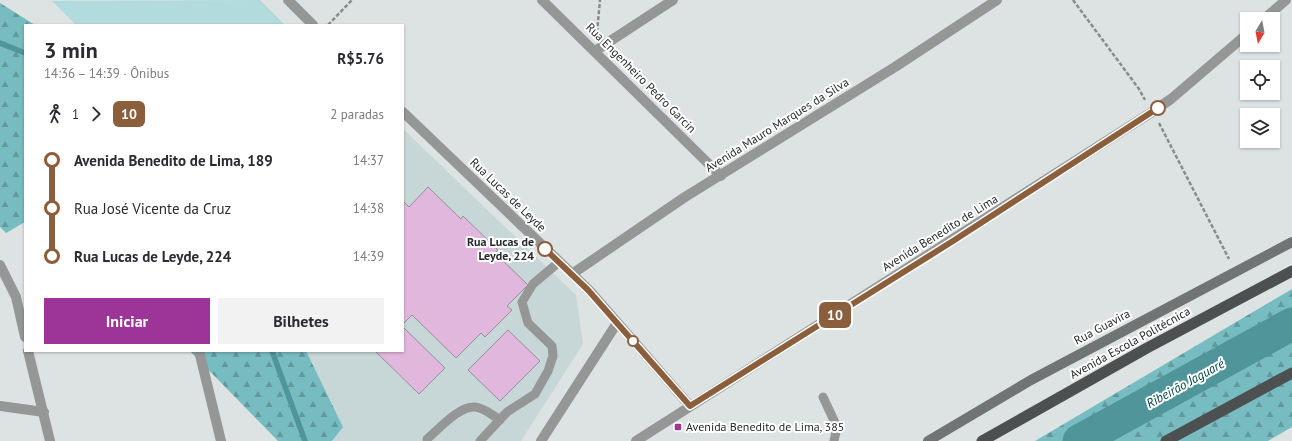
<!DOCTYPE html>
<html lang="pt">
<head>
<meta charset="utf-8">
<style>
	body { margin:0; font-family:"PT Sans",sans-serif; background:#f2f2f3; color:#2b2b33; height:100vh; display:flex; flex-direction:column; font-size:15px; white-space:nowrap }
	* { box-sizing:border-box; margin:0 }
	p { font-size:13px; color:#7c7c81 }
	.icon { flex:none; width:22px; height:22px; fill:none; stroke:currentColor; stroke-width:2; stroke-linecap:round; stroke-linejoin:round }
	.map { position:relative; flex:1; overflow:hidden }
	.side { position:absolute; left:24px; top:24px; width:380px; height:328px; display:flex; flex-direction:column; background:#fff; border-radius:0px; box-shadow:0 1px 3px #0004 }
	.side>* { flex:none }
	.badge { padding:0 8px; border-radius:6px; font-size:14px; line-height:26px }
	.needle { width:26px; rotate:190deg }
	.tools { position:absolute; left:1240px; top:12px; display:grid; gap:8px }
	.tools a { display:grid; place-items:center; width:40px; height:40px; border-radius:0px; background:#fff; box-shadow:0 1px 3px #0004; font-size:20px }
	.map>.badge { position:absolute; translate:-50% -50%; box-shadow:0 0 0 2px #fff }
	.legs { display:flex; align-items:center; gap:6px; height:44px; padding:0 20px; font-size:13px }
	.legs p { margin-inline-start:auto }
	.headline { display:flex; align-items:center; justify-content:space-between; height:68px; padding:0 20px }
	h1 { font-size:22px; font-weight:600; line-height:30px }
	.cta { display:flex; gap:8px; margin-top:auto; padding:8px 20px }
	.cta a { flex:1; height:46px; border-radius:0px; background:#9d3598; color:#fff; font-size:16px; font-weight:600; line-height:46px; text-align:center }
	.cta a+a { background:#f2f2f3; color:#2b2b33 }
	ul { padding:0 20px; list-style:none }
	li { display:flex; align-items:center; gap:14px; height:48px; font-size:15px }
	li i { display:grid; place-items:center; width:6px; height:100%; margin:0 5px; background:currentColor }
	li i::after { content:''; width:10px; height:10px; margin:-5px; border:3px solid; border-radius:50%; background:#fff }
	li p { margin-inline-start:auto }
	li:first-child i { background:linear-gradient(#0000 50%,currentColor 0) }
	li:last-child i { background:linear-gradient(currentColor 50%,#0000 0) }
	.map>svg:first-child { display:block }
	.built { fill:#c7d6d7 }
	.forest { fill:url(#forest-firs) }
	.garden { fill:#b2dbde }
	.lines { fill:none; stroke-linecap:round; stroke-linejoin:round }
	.stream { stroke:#50959a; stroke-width:5.5 }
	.river { stroke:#50959a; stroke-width:33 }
	.building { fill:#e1b7dd; stroke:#959194 }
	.path { stroke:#888c8c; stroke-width:2.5; stroke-dasharray:4 2; stroke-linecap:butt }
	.service { stroke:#959797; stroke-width:9 }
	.minor { stroke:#959797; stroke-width:10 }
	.secondary { stroke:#717474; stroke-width:10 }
	.trunk { stroke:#4c5050; stroke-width:11 }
	.line-1-casing { stroke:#fff; stroke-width:9 }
	.line-1 { stroke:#8b5e3c; stroke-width:6 }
	.stop-1-dot { fill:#fff; stroke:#8b5e3c; stroke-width:2 }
	.poi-dot { fill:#9d3598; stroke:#fff; stroke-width:1.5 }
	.labels { text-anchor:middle; stroke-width:4; stroke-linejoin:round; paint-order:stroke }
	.street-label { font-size:12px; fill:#272a2a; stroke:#fff }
	.stop-label { font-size:12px; font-weight:bold; fill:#272a2a; stroke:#fff; text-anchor:end }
	.poi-label { font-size:12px; fill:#272a2a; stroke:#fff; text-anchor:start }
	.water-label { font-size:13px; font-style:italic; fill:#004347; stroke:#fff }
</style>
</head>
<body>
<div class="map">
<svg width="1292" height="441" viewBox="0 0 1292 441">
	<defs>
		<pattern id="forest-firs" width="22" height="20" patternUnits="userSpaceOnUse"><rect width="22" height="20" fill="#77bcc1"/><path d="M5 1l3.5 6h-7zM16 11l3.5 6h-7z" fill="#62999d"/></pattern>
	</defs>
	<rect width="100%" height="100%" fill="#dde2e3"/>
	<path class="built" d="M403,129l173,166 7,49 -62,97h-187l-41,-90h110z"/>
	<path class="forest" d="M0,3l35,22h-10v197l-19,11 -6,-6z
		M1292,289v138l-24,14h-233z
		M190,351h116l37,76 -11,14h-54z"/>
	<path class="garden" d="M260,0l25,25h-209l-24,-24z"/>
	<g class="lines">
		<path class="stream" d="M0,43l25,10
			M272,351l33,90"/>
		<path class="river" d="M1079,441l213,-117"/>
	</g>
	<path class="building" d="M428,187l33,32 2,-3 35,34 -3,3 33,32 -21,21 5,4 -27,27 -4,-4 -25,25 -44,-43 -9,9v-123l6,6z
		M403,327l42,41 -26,26 -44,-43h28z
		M508,330l32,31 -40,40 -32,-31z"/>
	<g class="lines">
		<path class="path" d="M1073,0l66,89 6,11
			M328,25l24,-25
			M597,32l3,-32
			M1159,123l70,136"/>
		<path class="service" d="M823,397l14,30 -3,14
			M427,439c11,-9 33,-34 48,-32 10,1 17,8 25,13
			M480,441l27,-29 28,-18 13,-23 5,-15 -1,-10 -24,-23 -6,-21 11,-18 26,-22"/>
		<path class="minor" d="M288,0l25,25
			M542,0l179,176
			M1264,19l22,-19
			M595,51l78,-51
			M403,112l186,178 101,116
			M0,265l16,32 9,40
			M572,274l113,-77 210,-130 102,-67
			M28,351l22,90
			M199,351l22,90
			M0,406l44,6
			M541,441l76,-118
			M636,441l516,-329 19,-13 76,-65"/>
		<path class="secondary" d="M928,441l103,-61 261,-138"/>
		<path class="trunk" d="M982,441l165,-93 145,-77
			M1166,441l126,-68"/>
	</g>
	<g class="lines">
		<g class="line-1-casing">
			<path id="line-1" d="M545,249l43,41 102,116 263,-165 205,-133"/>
		</g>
		<use href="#line-1" class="line-1"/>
	</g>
	<g class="stop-1-dot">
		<circle cx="1158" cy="108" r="7"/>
		<circle cx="545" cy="249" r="7"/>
		<circle cx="633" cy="341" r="5"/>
	</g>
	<rect class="poi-dot" x="674" y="423" width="8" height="8" rx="2"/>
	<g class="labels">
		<g class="street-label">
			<text transform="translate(641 78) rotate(45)" y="4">Rua Engenheiro Pedro Garcin</text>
			<text transform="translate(777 125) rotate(-32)" y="4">Avenida Mauro Marques da Silva</text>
			<text transform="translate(508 195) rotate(44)" y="4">Rua Lucas de Leyde</text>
			<text transform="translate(940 233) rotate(-32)" y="4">Avenida Benedito de Lima</text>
			<text transform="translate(1102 327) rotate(-28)" y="4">Rua Guavira</text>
			<text transform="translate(1130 343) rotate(-29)" y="4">Avenida Escola Politécnica</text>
		</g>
		<g class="stop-label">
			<text x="534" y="246">Rua Lucas de<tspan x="534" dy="14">Leyde, 224</tspan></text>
		</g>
		<g class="poi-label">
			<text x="686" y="431">Avenida Benedito de Lima, 385</text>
		</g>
		<g class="water-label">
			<text transform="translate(1185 383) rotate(-29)" y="5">Ribeirão Jaguaré</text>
		</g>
	</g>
</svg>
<div class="tools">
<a><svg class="needle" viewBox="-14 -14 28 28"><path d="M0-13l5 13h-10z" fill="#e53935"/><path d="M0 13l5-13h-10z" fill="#7c7c81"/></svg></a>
<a><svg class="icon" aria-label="locate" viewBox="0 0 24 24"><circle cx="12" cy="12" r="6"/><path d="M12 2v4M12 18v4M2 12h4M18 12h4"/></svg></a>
<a><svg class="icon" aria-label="layers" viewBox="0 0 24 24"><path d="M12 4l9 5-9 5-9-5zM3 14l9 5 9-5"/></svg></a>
</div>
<b class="badge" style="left:835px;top:315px;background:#8b5e3c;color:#fff">10</b>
<section class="side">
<div class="headline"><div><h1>3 min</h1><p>14:36 – 14:39 · Ônibus</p></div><b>R$5.76</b></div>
<div class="legs"><svg class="icon" aria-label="walk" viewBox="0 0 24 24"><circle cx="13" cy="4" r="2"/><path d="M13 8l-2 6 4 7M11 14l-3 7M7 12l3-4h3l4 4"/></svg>1<svg class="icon" aria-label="forward" viewBox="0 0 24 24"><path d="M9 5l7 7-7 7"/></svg><b class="badge" style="background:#8b5e3c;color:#fff">10</b><p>2 paradas</p></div>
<ul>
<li><i style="color:#8b5e3c"></i><b>Avenida Benedito de Lima, 189</b><p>14:37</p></li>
<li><i style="color:#8b5e3c"></i><span>Rua José Vicente da Cruz</span><p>14:38</p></li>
<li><i style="color:#8b5e3c"></i><b>Rua Lucas de Leyde, 224</b><p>14:39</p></li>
</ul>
<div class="cta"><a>Iniciar</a><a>Bilhetes</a></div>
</section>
</div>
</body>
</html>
